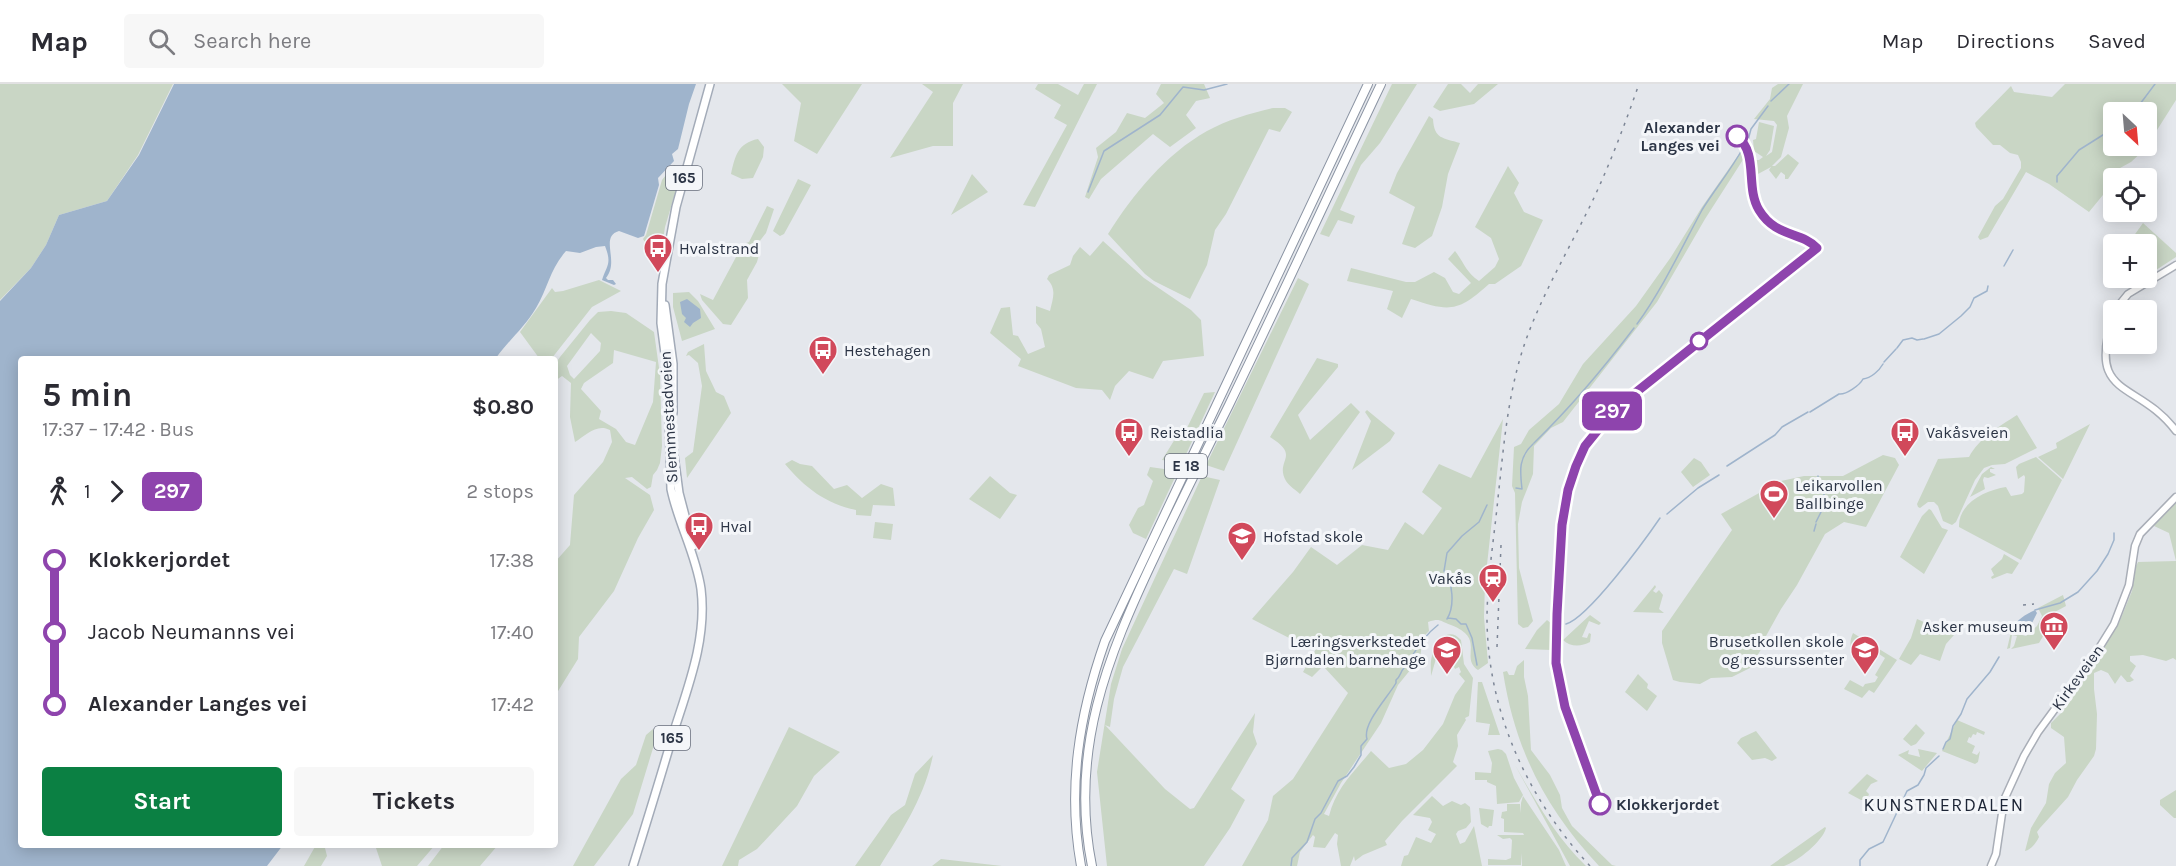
<!DOCTYPE html>
<html lang="en">
<head>
<meta charset="utf-8">
<style>
	body { margin:0; font-family:Karla,sans-serif; background:#f7f7f7; color:#2b2b33; height:100vh; display:flex; flex-direction:column; font-size:22px; white-space:nowrap }
	* { box-sizing:border-box; margin:0 }
	p { font-size:20px; color:#7c7c81 }
	.icon { flex:none; width:33px; height:33px; fill:none; stroke:currentColor; stroke-width:2; stroke-linecap:round; stroke-linejoin:round }
	.map { position:relative; flex:1; overflow:hidden }
	.panel { position:absolute; left:18px; top:272px; width:540px; height:492px; display:flex; flex-direction:column; background:#fff; border-radius:6px; box-shadow:0 3px 15px #0003 }
	.panel>* { flex:none }
	.badge { padding:0 12px; border-radius:9px; font-size:21px; line-height:39px }
	.needle { width:39px; rotate:154deg }
	.tools { position:absolute; left:2103px; top:18px; display:grid; gap:12px }
	.tools a { display:grid; place-items:center; width:54px; height:54px; border-radius:6px; background:#fff; box-shadow:0 3px 15px #0003; font-size:30px }
	.map>.badge { position:absolute; translate:-50% -50%; box-shadow:0 0 0 3px #fff }
	.legs { display:flex; align-items:center; gap:9px; height:66px; padding:0 24px; font-size:20px }
	.legs p { margin-inline-start:auto }
	.headline { display:flex; align-items:center; justify-content:space-between; height:102px; padding:0 24px }
	h1 { font-size:33px; font-weight:700; line-height:45px }
	.cta { display:flex; gap:12px; margin-top:auto; padding:12px 24px }
	.cta a { flex:1; height:69px; border-radius:6px; background:#0b8043; color:#fff; font-size:24px; font-weight:700; line-height:69px; text-align:center }
	.cta a+a { background:#f7f7f7; color:#2b2b33 }
	ul { padding:0 24px; list-style:none }
	li { display:flex; align-items:center; gap:21px; height:72px; font-size:22px }
	li i { display:grid; place-items:center; width:9px; height:100%; margin:0 8px; background:currentColor }
	li i::after { content:''; width:15px; height:15px; margin:-8px; border:4px solid; border-radius:50%; background:#fff }
	li p { margin-inline-start:auto }
	li:first-child i { background:linear-gradient(#0000 50%,currentColor 0) }
	li:last-child i { background:linear-gradient(currentColor 50%,#0000 0) }
	header { display:flex; align-items:center; gap:36px; box-sizing:border-box; height:84px; padding:0 30px; background:#fff; border-bottom:2px solid #e1e1e2 }
	header strong { font-size:28px }
	nav { display:flex; gap:33px; margin-inline-start:auto; font-size:21px }
	.search { width:420px; height:54px; background:#f7f7f7; display:flex; align-items:center; gap:15px; box-sizing:border-box; padding:0 21px; border-radius:6px; color:#7c7c81; font-size:22px }
	.map>svg:first-child { display:block }
	.green { fill:#c9d6c5; fill-rule:evenodd }
	.water { fill:#9fb4cc }
	.lines { fill:none; stroke-linecap:round; stroke-linejoin:round }
	.stream { stroke:#9fb4cc; stroke-width:1.5 }
	.secondary-casing { stroke:#a9aeb7; stroke-width:9 }
	.primary-casing { stroke:#a3abb8; stroke-width:10 }
	.highway-casing { stroke:#8b94a3; stroke-width:10 }
	.secondary { stroke:#fff; stroke-width:6 }
	.primary { stroke:#fff; stroke-width:7 }
	.highway { stroke:#fff; stroke-width:8 }
	.rail { stroke:#7d8696; stroke-width:1.5; stroke-dasharray:3 6; stroke-linecap:butt }
	.line-1-casing { stroke:#fff; stroke-width:14 }
	.line-1 { stroke:#8e44ad; stroke-width:9 }
	.stop-1-dot { fill:#fff; stroke:#8e44ad; stroke-width:3 }
	.labels { text-anchor:middle; stroke-width:6; stroke-linejoin:round; paint-order:stroke }
	.shield { fill:#f4f6f9; stroke:#676e7b; stroke-width:1.5 }
	.shield-label { font-size:15px; font-weight:bold; fill:#2b3445 }
	.stop-label { font-size:16px; font-weight:bold; fill:#2b3445; stroke:#f4f6f9; text-anchor:end }
	.poi-label { font-size:16px; fill:#2b3445; stroke:#f4f6f9; text-anchor:start }
	.street-label { font-size:16px; fill:#2b3445; stroke:#f4f6f9 }
	.neighbourhood-label { font-size:18px; letter-spacing:1.5px; fill:#1d2536; stroke:#f4f6f9 }
</style>
</head>
<body>
<header>
<strong>Map</strong>
<div class="search"><svg class="icon" aria-label="search" viewBox="0 0 24 24"><circle cx="10" cy="10" r="6"/><path d="M15 15l6 6"/></svg>Search here</div>
<nav><a>Map</a><a>Directions</a><a>Saved</a></nav>
</header>
<div class="map">
<svg width="2176" height="782" viewBox="0 0 2176 782">
	<rect width="100%" height="100%" fill="#e4e7ec"/>
	<path class="green" d="M0,0h173l-35,71 -31,46 -48,14 -13,30 -15,23 -31,32z
		M782,0h80l-45,70 -23,-13 7,-38z
		M922,0h41l-10,19v43h-20l-43,12 43,-66z
		M1038,0h20l20,11 6,-11h13l-62,123 -12,-2 44,-80 -13,-7 7,-13 -26,-16z
		M1161,0h43l6,14 -14,3 -10,14 10,13 -26,19 -17,-13 -52,45 -12,20 -4,-2 13,-40 -2,-9 20,-16 11,-19 18,5 19,-15 -8,-9z
		M1392,0h25l-37,59 -19,22 -21,45 15,6 -3,8 -14,-4 -9,17 -9,-3z
		M1448,0h13l9,9 8,-9h20l-24,20 -34,7 -7,-4z
		M1778,0h25l-16,32 2,12 -8,29 -9,9h3l13,-12 11,9 -11,16h-3v-4l-4,-3 -5,7 -7,-9 2,-3 -13,7 -2,18 -2,1 -2,-33h7l4,-3 -9,-6 -1,-11 3,-1 3,-17 15,4 -4,24 -4,6 6,-4 5,-27 -3,-4 -20,-2 16,-20 2,-11z
		M2065,0h111v16l-31,49 -14,13 -11,6 -8,16 -23,28 -40,-28 -23,-12 -38,65 -8,3 -2,-3 17,-31 8,-7 18,-31v-6l-3,-7 -8,-2 -10,-8h-7l-17,-18 -1,-4 36,-37 3,6 38,5zM2146,28v34h-32v-34z
		M1273,24h12l7,4 -12,20 -11,-3 -43,85 -11,16 -8,35 -17,34 -36,-18 -9,-7 -37,-40c25,-40 58,-80 99,-103 20,-11 44,-18 66,-23z
		M1429,32l4,3c1,20 10,19 27,24l-12,31 -6,33 -10,29 -17,12 -13,-4 13,-37 -26,-14 8,-20z
		M758,55l6,8 -1,10 -10,21 -11,1 -11,-5c4,-18 7,-31 27,-35z
		M1744,63l2,8 -41,64 -48,83 -94,120 -12,6 -17,18 -1,28 -11,28 -4,22 1,44 14,53 -5,6 -5,1 -5,-4 -3,-131 -3,-7 2,-39 7,-3 8,-14 30,-26 24,-40 53,-58 35,-49 31,-50z
		M674,81l8,5 -17,57 -4,27 -4,7 -14,-22 3,-4 16,-55z
		M1508,82l11,17 -5,10 10,19 19,8 -22,46 -26,18h-6c-31,28 -39,28 -78,15l-9,19 -15,-9 6,-18 -46,-10 4,-13 55,14h9l19,-10 11,6 8,14 6,2 12,-11 -23,-24 7,-8c10,13 10,20 24,30l16,-14 4,-8 -8,-21 -16,-11z
		M972,90l16,18 -37,23z
		M798,95l13,6 -27,49 -4,2 -7,-5z
		M767,122l7,3 -8,24 -11,14 5,4 -3,11 -10,18 1,18 -17,27 -8,-1 -21,-24 -2,-6 13,6 30,-56 6,-2z
		M2143,139l33,30v4l-20,13 -9,-8 -1,-18h-18z
		M1103,157l41,37 47,32 10,10 3,36 -41,5 -10,18 -24,-8 -14,15 -5,14 -8,-10 -26,-2 -58,-22 3,-7 -31,-26 11,-25 9,-1 3,28 5,1 10,18 17,-7 -4,-18 -5,-6v-17l14,5c3,-13 7,-22 -3,-32l2,-4 21,-10 3,-9 7,-9 10,9z
		M1298,194l11,6 -85,187 -18,-6z
		M599,196l22,11 -29,16 -40,51h-13l-19,-26 32,-44 3,4 8,-1z
		M689,208l9,9 17,28 -33,12 -9,-34v-14z
		M611,227l15,2 28,19 6,43 2,71 -2,17 -3,7 -4,5 -2,12 -4,2 -15,-12 -7,1 25,17 4,15 -16,28 -24,53 -35,46 -1,22 -23,37v-134l15,-17 4,-50 29,-33 9,-20 -2,-12c-13,-7 -24,5 -35,12l-5,-25 1,-34 -9,-7 -7,5v-17l5,-7 30,-37 8,-8zM591,249l10,10 -1,8 -26,28 -4,-4 -3,-9zM614,266l42,12 -3,40 -18,43 -9,-3 -10,-13 -17,-10 2,-8 -20,-22 3,-6 29,-20z
		M704,260l2,27 10,21 8,4 7,17 -44,65 -2,-20 8,-6 9,-66 -4,-23 -9,-8 -3,1 2,-4z
		M1317,274l21,6v3l-40,48 12,25 41,-37 9,9 -60,82c-4,-4 -11,-8 -14,-13 -12,-21 16,-24 -16,-44z
		M1215,308l-33,71 -20,-3 13,-21 11,-9 18,-37z
		M1367,326l28,23 -5,8 -38,29 19,-49 -6,-9z
		M2017,331l20,33 -32,16 -13,1 -8,3 -9,12 -19,42 -4,3 -9,-4 -5,-15 -4,-4h-6l-8,6 -2,-1 -1,-3 21,-45 31,-2c10,-19 31,-31 48,-42z
		M1503,335l-18,164 -1,34 4,46 -10,7c-19,-13 9,-31 -27,-45 -12,-4 -10,-7 -23,-3l1,9 -6,6 -3,21 -22,27 -17,38 -40,60 -17,31 5,2c7,-28 24,-43 42,-65l18,17 17,-4 17,-14 20,-26 12,-29 10,-14 -6,-7 2,-2 -2,-5 -4,2 -1,-2 2,-11 -4,9 -12,-7 6,-13 10,-5v15l2,-15c-17,-16 -23,26 -27,36 0,-7 -1,-14 1,-20 3,-14 16,-31 29,-16l3,24 9,14 -4,38 -4,2 1,2 -9,15 1,11 -5,16 4,4 -55,55 -17,20 2,4 -24,10 -8,6 -1,-5 -4,10h-9l-4,-22 1,-9 -3,-2 -10,15 -12,-1 2,-10 -2,-2 -13,17 -3,14h-55l26,-46 5,-24 20,-17 55,-86 -25,-27 -11,11 -9,-5 14,-25 -18,-4 -47,-24 41,-47 18,-25 26,18 25,-20 26,5 17,-28 18,13 19,-27 -20,-16 17,-28 32,14z
		M2090,340l-27,55 -25,-22 19,-9 -1,-5z
		M1883,371l12,3 4,7 -33,62 -22,-5 -19,12 -28,51 -16,24 -15,27 -3,10 -13,22 -18,9 -21,1 -11,6 -20,-2 -7,-2 -11,-37v-12l70,-101 -11,-16 60,-33 23,-5h39z
		M2036,373l26,23 -41,80 -62,-33c-1,-24 27,-37 47,-40l5,9 11,-2 2,-2 1,-15 -1,-2 -6,4 -2,-12 3,-3z
		M1694,374l7,4 9,13 -17,12 -12,-15z
		M792,376l8,4 12,2 22,23 13,-4 15,13 19,-14 12,4 2,18 -22,-1 -2,11 -15,-1v-5c-30,-6 -52,-23 -71,-46z
		M1150,383l28,4 -32,68 -13,-6 -4,-8 9,-17 6,-3 9,-24 -6,-6z
		M1991,383l4,2h-5v3l6,3 -8,3 -4,-1 -1,3 2,9 -15,8 12,-23z
		M990,392l20,17 7,2 -17,24 -31,-20z
		M1202,392l18,4 -33,94 -13,-5 -51,98 -9,32 -4,28 -5,-2 60,64 25,20 4,-1 61,-95 -2,19 4,12 -26,45 14,11 -15,28 -26,38h-97l-10,-94 14,-88 11,-35z
		M2176,418v158l-3,-2 -7,3 -23,-6 -13,1v5l6,5 -6,10 4,4 -4,2h-3l-6,-7 -6,9 -7,-11 -7,-3 -7,3v16l3,25 -1,35 -2,7 -17,24 -9,17 -28,31 -3,4 2,5c-3,6 -8,13 -14,14l6,-23 15,-25 3,-19 6,-11 11,-10 -2,-26 -13,-9v-5l10,-10 58,-90 13,-32 4,-25 2,-4 38,-1 -7,-28 -15,-7 8,-12z
		M1929,425l2,1 11,18 6,2 -24,44 -24,-17 22,-41z
		M875,438l18,2 -2,16 -18,-2z
		M2004,470l15,9 -7,11 -5,-1 -15,6 -1,-2 3,-2 -3,-6 11,-10z
		M1655,501l1,2 -3,4 3,2 3,-3 4,5 -4,14 5,4 -31,-1z
		M2063,511l3,11 -15,8 4,10 -7,4 -9,15 -28,6 3,-3 3,-10 -5,-1 -2,13 -3,1 4,-17 15,4 11,-10 5,-10 -4,-8z
		M1590,531l11,8 -2,2 -10,-4 -7,16 5,1 2,-5 2,1 -1,8c-9,5 -20,5 -27,-2z
		M1917,535l37,16 -8,9 -6,17 -20,-7 -9,11 -12,-6 12,-21z
		M1547,536l5,4 -1,26 -26,-1 12,-19z
		M1853,549l44,27 -23,33 -5,-3 -7,8 -18,-9 6,-9 13,7 2,-3 10,-2 3,-5 -3,-2 10,-17 -6,-4 -2,2 -5,-2 -7,9c-13,-6 -18,-17 -12,-30z
		M1524,576v17l4,19 3,54 19,25 10,20 2,13 10,18 40,39 4,1h-17c-53,-57 -84,-116 -96,-194l4,-1 2,4h5l3,-9z
		M1638,590l10,10 -1,4 10,8 -10,15 -22,-19z
		M1478,598h4l18,53h-12l2,-11 -14,-2z
		M1957,636l28,12 -1,3 -7,-3 -1,3 -3,-1 -2,4 -2,-1 -2,5 8,4 -3,7 5,2 3,-4 -2,11 -3,2 -33,-13z
		M1916,640l9,9 -9,11 -5,2 -8,-7z
		M789,643l51,25 -26,24 -17,30 -40,43 -18,11 -1,6h-16z
		M653,645l4,6 -24,79 -39,52h-21l48,-87 15,-14 10,-30z
		M1756,647l21,27 -5,3 -7,-3 -13,2 -15,-17 4,-5z
		M1498,665l4,1 4,4 8,24 9,17 -4,7 -22,2 -1,-18 -9,-4v-2h-12v-8l16,1 1,-10 -4,-12z
		M1918,665l19,4 -15,18 -24,-16 11,-5 -1,4 12,3z
		M933,671c-8,41 -31,76 -53,111h-25l36,-51 14,-10 10,-31z
		M1515,681c20,35 41,72 71,101h-16z
		M1867,690l11,7 -7,3 -5,7 3,3 -2,6h-6l-13,-7z
		M2176,706v28h-2l-14,-13v-5z
		M1432,712l11,10 9,-5 9,4 4,-2 5,4 1,15 -5,6 -8,3 -2,3 4,10 5,-2 9,-16 8,40h-81l3,-10 4,-1 8,-18 15,6 5,-9 -8,-4 4,-8 -2,-4 -17,-3z
		M1523,712l36,54 7,16h-44v-13l-1,12h-33v-6l18,1 5,-2 1,-18 -2,-2 -7,1 -6,-4h27l-1,-2 -19,-1v-13l-3,-1 1,-6 5,-1v-7h13l1,9v-10z
		M1479,724l15,2 -2,16h-3l-1,2 -7,-4z
		M1825,743l1,1c-3,13 -29,34 -42,38 -4,0 -10,0 -14,0z
		M316,761h11l-2,3 2,8 -6,10h-17z
		M375,761v-1l60,1 -18,21h-35z
		M444,761v-1l54,1 -18,21h-52z
		M941,775l61,7h-70z"/>
	<path class="water" d="M174,0h522l-7,20 -11,45 -6,5 2,7 -16,17 1,7 -15,51 -6,2 -19,-7c-20,6 1,30 -13,47l2,2h5l3,4 -2,1 -12,-5c5,-15 10,-16 3,-34l-9,1 -16,6 -14,-2c-16,18 -18,37 -30,57 -11,19 -28,33 -40,50h-475v486l262,1 -16,21h-267v-565l31,-33 15,-23 13,-30 48,-14 32,-46z
		M687,215l13,10 1,9 -8,5 -3,4 -6,-5 2,-4 -4,-4 -2,-12z
		M2035,526l2,3 -8,16 -11,1 -5,-1c3,-10 14,-15 22,-19z"/>
	<g class="lines">
		<path class="stream" d="M1771,17l18,-17
			M2134,28l21,-28
			M1747,60l4,-15 17,-23
			M2057,98v-6l22,-26 35,-22
			M1088,108l16,-41 56,-36 23,-28 21,3 23,-6
			M2004,182l9,-16
			M1637,240c26,-36 44,-75 65,-114 13,-21 29,-40 41,-62
			M1924,255l15,-5 22,-18 9,-9 4,-9 13,-7 1,-5
			M1897,264l6,-8 9,-2 5,2 6,-1
			M1884,278l12,-13
			M1810,328l29,-18c7,1 21,-9 24,-15 8,-1 16,-8 20,-15
			M1534,359c37,-36 69,-74 100,-115
			M1727,382l48,-31 7,-8 26,-15
			M1818,392l1,10 3,4
			M1516,404l6,1c-2,-18 -4,-31 11,-45
			M1667,430l31,-26 21,-13
			M1816,438l8,-16v-14
			M1814,447l2,-7
			M2035,526l25,-7 18,-11 19,-21 11,-17 6,-14v-7
			M1448,534l8,1 5,5h5l6,14 5,27
			M1447,535c8,-13 6,-37 -3,-48l3,-18 15,-17 17,-14 8,-17
			M1566,540c22,-6 79,-84 94,-106
			M1943,665l3,-7 4,-3 3,-13 8,-12 6,-15 23,-27 9,-15
			M1291,782l1,-8 15,-16 8,-23 6,-6 17,-32 9,-5 7,-9 7,-12v-9l6,-7c-5,-15 21,-42 29,-56v-3c5,-4 4,-8 8,-12 11,-15 18,-31 34,-43
			M1860,782v-6l9,-11 14,-7 24,-51 11,-6 6,-10 2,-7 13,-12"/>
		<g class="secondary-casing">
			<path id="secondary" d="M2115,226l13,-16 48,-29
				M2114,230c-29,86 23,65 62,117
				M1991,782l5,-12 8,-54 20,-44 14,-24 58,-79 18,-29 15,-39 6,-39 5,-12 36,-37"/>
		</g>
		<g class="primary-casing">
			<path id="primary" d="M665,221l8,59v49
				M673,364l6,45 14,53
				M633,782c14,-45 28,-90 41,-135 15,-47 33,-93 27,-142 -5,-35 -23,-66 -30,-100l-3,-113 -7,-53 1,-39 14,-77 34,-123"/>
		</g>
		<g class="highway-casing">
			<path id="highway" d="M1081,782c-14,-78 -2,-151 24,-225l263,-557
				M1092,782c-23,-114 15,-209 63,-310 24,-51 49,-101 74,-151 52,-107 101,-214 152,-321"/>
		</g>
		<use href="#secondary" class="secondary"/>
		<use href="#primary" class="primary"/>
		<use href="#highway" class="highway"/>
		<path class="rail" d="M2023,521l11,-1
			M1497,563l4,-102
			M1590,782c-62,-67 -102,-153 -103,-246 0,-40 7,-81 11,-122 6,-54 10,-109 29,-161 17,-46 43,-90 65,-135 18,-38 33,-78 47,-118"/>
	</g>
	<g class="lines">
		<g class="line-1-casing">
			<path id="line-1" d="M1600,720l-35,-97 -9,-44 1,-49 5,-89 6,-35 8,-24 9,-20 30,-37 202,-161c-16,-17 -41,-10 -58,-38 -14,-23 0,-56 -22,-74"/>
		</g>
		<use href="#line-1" class="line-1"/>
	</g>
	<defs>
		<g id="bus-pin" transform="scale(1.5)"><path d="M0 17L-7.5 6A9.5 9.5 0 1 1 7.5 6Z" fill="#d1495b" stroke="#f4f6f9"/><path d="M-5-6H5V4H4V6H2V4H-2V6H-4V4H-5ZM-3.5-4V0h7V-4ZM-3.5 1.2v1.5H-2V1.2ZM2 1.2v1.5H3.5V1.2Z" fill="#fff"/></g>
		<g id="stadium-pin" transform="scale(1.5)"><path d="M0 17L-7.5 6A9.5 9.5 0 1 1 7.5 6Z" fill="#d1495b" stroke="#f4f6f9"/><path d="M0-5a6.5 5 0 1 0 0 10a6.5 5 0 1 0 0-10ZM-3.5-1.8h7v3.6h-7Z" fill="#fff"/></g>
		<g id="school-pin" transform="scale(1.5)"><path d="M0 17L-7.5 6A9.5 9.5 0 1 1 7.5 6Z" fill="#d1495b" stroke="#f4f6f9"/><path d="M0-5L7-2L0 1L-7-2ZM-4 1L0 2.5L4 1V4Q0 6-4 4Z" fill="#fff"/></g>
		<g id="station-pin" transform="scale(1.5)"><path d="M0 17L-7.5 6A9.5 9.5 0 1 1 7.5 6Z" fill="#d1495b" stroke="#f4f6f9"/><path d="M-3-6H3Q5-6 5-4V2Q5 4 3 4L4.5 6H3L1.5 4h-3L-3 6H-4.5L-3 4Q-5 4-5 2V-4Q-5-6-3-6ZM-3.5-4v3h7v-3ZM-3.5 1v1.5H-2V1ZM2 1v1.5H3.5V1Z" fill="#fff"/></g>
		<g id="museum-pin" transform="scale(1.5)"><path d="M0 17L-7.5 6A9.5 9.5 0 1 1 7.5 6Z" fill="#d1495b" stroke="#f4f6f9"/><path d="M0-6L6-3V-2H-6V-3ZM-5-1h2V3h-2ZM-1-1h2V3h-2ZM3-1h2V3H3ZM-6 4H6V6H-6Z" fill="#fff"/></g>
	</defs>
	<g fill-rule="evenodd">
		<use href="#bus-pin" x="658" y="164"/>
		<use href="#bus-pin" x="823" y="266"/>
		<use href="#bus-pin" x="1129" y="348"/>
		<use href="#bus-pin" x="1905" y="348"/>
		<use href="#stadium-pin" x="1774" y="410"/>
		<use href="#bus-pin" x="699" y="442"/>
		<use href="#school-pin" x="1242" y="452"/>
		<use href="#station-pin" x="1493" y="494"/>
		<use href="#museum-pin" x="2054" y="542"/>
		<use href="#school-pin" x="1447" y="566"/>
		<use href="#school-pin" x="1865" y="566"/>
	</g>
	<g class="stop-1-dot">
		<circle cx="1737" cy="52" r="10"/>
		<circle cx="1699" cy="257" r="8"/>
		<circle cx="1600" cy="720" r="10"/>
	</g>
	<g class="labels">
		<g class="shield">
			<rect x="666" y="82" width="36" height="24" rx="4.5"/>
			<rect x="1165" y="370" width="42" height="24" rx="4.5"/>
			<rect x="654" y="642" width="36" height="24" rx="4.5"/>
		</g>
		<g class="shield-label">
			<text x="684" y="99">165</text>
			<text x="1186" y="387">E 18</text>
			<text x="672" y="659">165</text>
		</g>
		<g class="stop-label">
			<text x="1720" y="49">Alexander<tspan x="1720" dy="18">Langes vei</tspan></text>
			<text x="1616" y="726" text-anchor="start">Klokkerjordet</text>
		</g>
		<g class="poi-label">
			<text x="679" y="170">Hvalstrand</text>
			<text x="844" y="272">Hestehagen</text>
			<text x="1150" y="354">Reistadlia</text>
			<text x="1926" y="354">Vakåsveien</text>
			<text x="1795" y="407">Leikarvollen<tspan x="1795" dy="18">Ballbinge</tspan></text>
			<text x="720" y="448">Hval</text>
			<text x="1263" y="458">Hofstad skole</text>
			<text x="1472" y="500" text-anchor="end">Vakås</text>
			<text x="2033" y="548" text-anchor="end">Asker museum</text>
			<text x="1426" y="563" text-anchor="end">Læringsverkstedet<tspan x="1426" dy="18">Bjørndalen barnehage</tspan></text>
			<text x="1844" y="563" text-anchor="end">Brusetkollen skole<tspan x="1844" dy="18">og ressurssenter</tspan></text>
		</g>
		<g class="street-label">
			<text transform="translate(668 333) rotate(-93)" y="6">Slemmestadveien</text>
			<text transform="translate(2077 593) rotate(-54)" y="6">Kirkeveien</text>
		</g>
		<g class="neighbourhood-label">
			<text x="1944" y="727">KUNSTNERDALEN</text>
		</g>
	</g>
</svg>
<div class="tools">
<a><svg class="needle" viewBox="-14 -14 28 28"><path d="M0-13l5 13h-10z" fill="#e53935"/><path d="M0 13l5-13h-10z" fill="#7c7c81"/></svg></a>
<a><svg class="icon" aria-label="locate" viewBox="0 0 24 24"><circle cx="12" cy="12" r="6"/><path d="M12 2v4M12 18v4M2 12h4M18 12h4"/></svg></a>
<a>+</a>
<a>−</a>
</div>
<b class="badge" style="left:1612px;top:327px;background:#8e44ad;color:#fff">297</b>
<section class="panel">
<div class="headline"><div><h1>5 min</h1><p>17:37 – 17:42 · Bus</p></div><b>$0.80</b></div>
<div class="legs"><svg class="icon" aria-label="walk" viewBox="0 0 24 24"><circle cx="13" cy="4" r="2"/><path d="M13 8l-2 6 4 7M11 14l-3 7M7 12l3-4h3l4 4"/></svg>1<svg class="icon" aria-label="forward" viewBox="0 0 24 24"><path d="M9 5l7 7-7 7"/></svg><b class="badge" style="background:#8e44ad;color:#fff">297</b><p>2 stops</p></div>
<ul>
<li><i style="color:#8e44ad"></i><b>Klokkerjordet</b><p>17:38</p></li>
<li><i style="color:#8e44ad"></i><span>Jacob Neumanns vei</span><p>17:40</p></li>
<li><i style="color:#8e44ad"></i><b>Alexander Langes vei</b><p>17:42</p></li>
</ul>
<div class="cta"><a>Start</a><a>Tickets</a></div>
</section>
</div>
</body>
</html>
